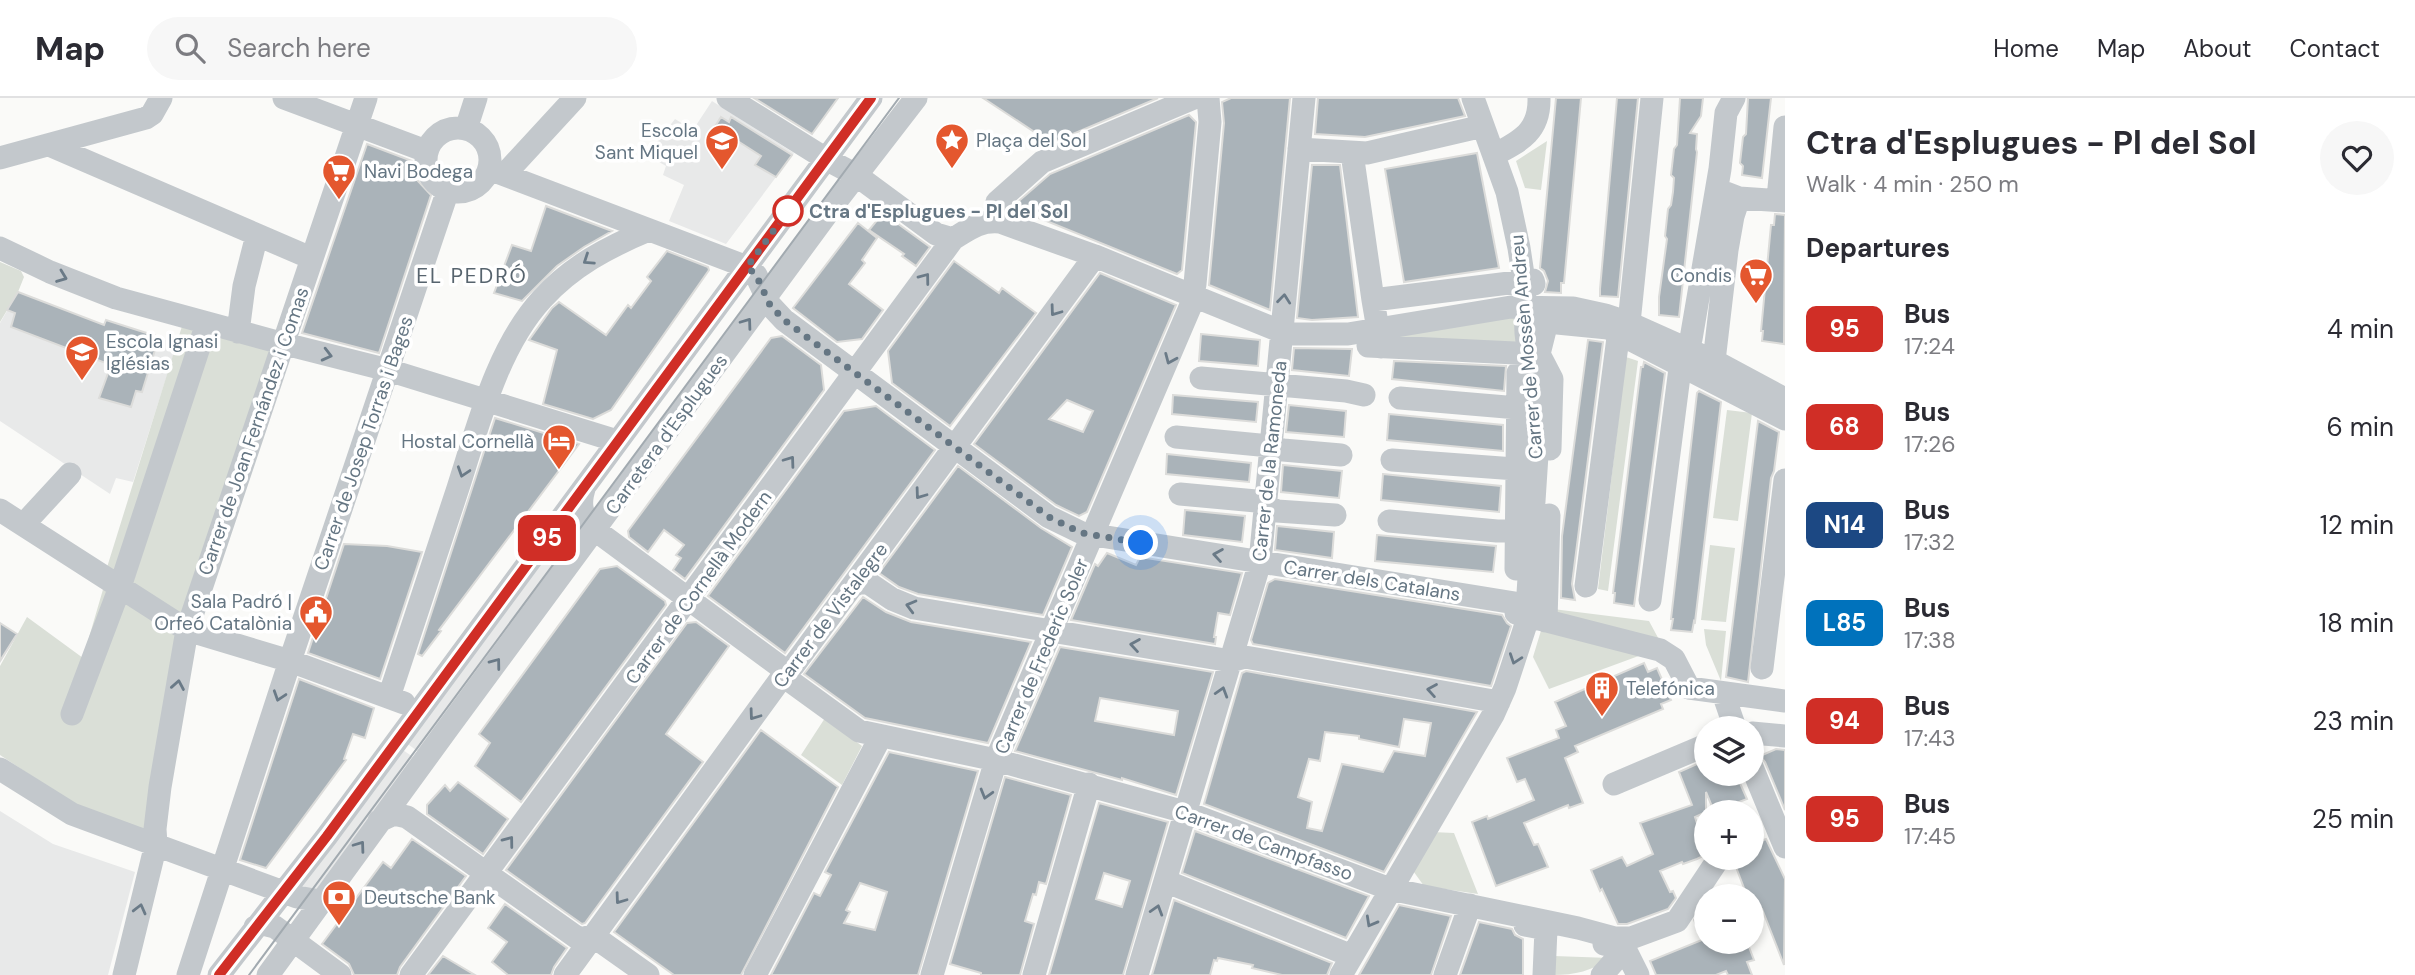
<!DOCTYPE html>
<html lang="en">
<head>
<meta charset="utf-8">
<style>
	body { margin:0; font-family:"DM Sans",sans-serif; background:#f7f7f7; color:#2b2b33; height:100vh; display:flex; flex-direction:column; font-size:26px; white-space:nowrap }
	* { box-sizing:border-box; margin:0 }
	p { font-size:23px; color:#7c7c81 }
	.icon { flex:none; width:38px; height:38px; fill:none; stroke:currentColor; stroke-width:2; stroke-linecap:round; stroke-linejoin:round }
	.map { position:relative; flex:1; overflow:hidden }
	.details { display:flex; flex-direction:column; background:#fff; width:630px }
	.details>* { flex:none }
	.badge { padding:0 14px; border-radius:10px; font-size:24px; line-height:46px }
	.fabs { position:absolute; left:1694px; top:618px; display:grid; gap:14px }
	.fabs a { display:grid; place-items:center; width:70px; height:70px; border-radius:50%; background:#fff; box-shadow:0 4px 10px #0003; font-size:35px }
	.you { position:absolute; width:35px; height:35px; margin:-18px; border:5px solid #fff; border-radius:50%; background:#1a73e8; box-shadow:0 0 0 10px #1a73e833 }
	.map>.badge { position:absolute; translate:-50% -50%; box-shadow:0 0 0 4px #fff }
	h2 { padding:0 21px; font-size:26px; line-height:63px }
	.round { display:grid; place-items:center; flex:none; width:74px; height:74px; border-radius:37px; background:#f7f7f7 }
	.summary { display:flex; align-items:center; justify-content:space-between; height:119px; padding:0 21px }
	h1 { font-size:33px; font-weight:700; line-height:52px }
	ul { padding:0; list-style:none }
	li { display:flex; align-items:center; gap:21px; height:98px; padding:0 21px }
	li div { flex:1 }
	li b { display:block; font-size:26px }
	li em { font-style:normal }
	li .badge { min-width:77px; font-weight:700; text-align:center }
	header { display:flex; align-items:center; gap:42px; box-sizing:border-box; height:98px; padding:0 35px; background:#fff; border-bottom:2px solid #e1e1e2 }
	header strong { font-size:33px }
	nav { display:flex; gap:38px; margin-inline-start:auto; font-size:24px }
	.search { width:490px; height:63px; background:#f7f7f7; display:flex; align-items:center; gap:18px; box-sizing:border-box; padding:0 24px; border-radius:38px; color:#7c7c81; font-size:26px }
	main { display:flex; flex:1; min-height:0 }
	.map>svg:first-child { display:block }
	.built { fill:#e8e9e9 }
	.green { fill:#dadfd7 }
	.building { fill:#aab3b9; stroke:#dcdcda; stroke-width:2; fill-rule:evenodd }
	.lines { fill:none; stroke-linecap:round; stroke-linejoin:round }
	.minor { stroke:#c3c8cc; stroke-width:23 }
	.tram { stroke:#a2aab0; stroke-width:2 }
	.oneway { stroke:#6a7a87 }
	.line-casing { stroke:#fff; stroke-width:16 }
	.line { stroke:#d02e26; stroke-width:10 }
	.walk { stroke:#657683; stroke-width:7; stroke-dasharray:0 12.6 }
	.stop-dot { fill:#fff; stroke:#d02e26; stroke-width:3.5 }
	.labels { text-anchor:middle; stroke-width:7; stroke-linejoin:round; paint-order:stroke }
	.poi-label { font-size:19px; fill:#657683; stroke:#fff; text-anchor:start }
	.stop-label { font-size:19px; font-weight:bold; fill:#657683; stroke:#fff; text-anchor:start }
	.street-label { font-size:19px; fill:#657683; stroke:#fff }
	.neighbourhood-label { font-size:21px; letter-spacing:2px; fill:#57646e; stroke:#fff }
</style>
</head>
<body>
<header>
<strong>Map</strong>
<div class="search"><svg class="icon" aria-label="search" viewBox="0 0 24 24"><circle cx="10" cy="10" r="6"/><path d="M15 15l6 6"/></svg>Search here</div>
<nav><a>Home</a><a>Map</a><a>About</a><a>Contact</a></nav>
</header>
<main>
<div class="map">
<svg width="1785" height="877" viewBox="0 0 1785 877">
	<rect width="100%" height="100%" fill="#fafaf8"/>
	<path class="built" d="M712,3l82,52 -68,91 -57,-23 15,-36 -21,-10 3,-9 -19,-11 28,-36 18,11z
		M18,194l86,33 2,-5 71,24 -44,138 -17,-4 -6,16 -110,-73v-98z
		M550,447l15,11 -145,197 -15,-11z
		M400,650l16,11 -100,136 -15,-11z
		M0,713l53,33 82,28 -27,103h-108z"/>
	<path class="green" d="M1547,43l-6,49 -16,-2 -9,-27z
		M0,164l21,9 3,6 -6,15 -18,30z
		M1521,213l-8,48 -151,-23z
		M183,225l90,26 -90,271 -79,-43z
		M1626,259l12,4 -30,230 -10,-2z
		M1727,312l25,3 -14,108 -25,-3z
		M1710,447l25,3 -9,74 -25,-2z
		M104,488l82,48 -40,199 -69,-27 -77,-51v-89l27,-49 56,41z
		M1545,510l104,13 14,26 -114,42 -16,-32 10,-33z
		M1704,531l22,2 -5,50 -15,-36z
		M825,620l37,28 -20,39 -41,-30z
		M1432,734l22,1 24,61 -54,-8 -13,-18z
		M1554,858l56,2c-18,13 -35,17 -57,17z"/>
	<path class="building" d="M754,0h84l-26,36z
		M983,0h175l-104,44 -9,-3z
		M1231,0h59l-20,212 -61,-25 15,-162 -2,-21z
		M1318,0h140l7,18 -100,21 -50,-3z
		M1556,0h25l-17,185h-3v10l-16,-1 3,-11 -4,-10 -4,-3z
		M1617,0h21l-20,199 -18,-1v-7z
		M1680,0h23l-2,18 -11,17 7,1 -1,15 1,3 -18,165 -20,-2v-18l8,-58 -2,-3 3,-27 3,-4 2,-13 1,-14 -3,-3 3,-26 3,-4z
		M1748,0h23l-9,80 -20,-3 1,-9 -3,-3 3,-26 3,-3z
		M1189,17l7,7 -14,148 -5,4 -165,-67 38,-33z
		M721,19l8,5 2,-5 61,38 -16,22 -21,-12 6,-9 -28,-18 -6,9 -18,-11z
		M367,46l45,17 5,19 14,15 -52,158 -77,-20z
		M1477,55l22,115 -95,14 -19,-113z
		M1312,67h28l18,152 -46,3 -15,-2z
		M546,108l66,25 -28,16 -27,19 -35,35 -28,-8 18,-48 19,6z
		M883,115l47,34 -14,19 -14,-10 2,-2 -35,-24z
		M1775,116l10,1 -1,129 -22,-3 1,-10h-2l10,-106h3z
		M858,125l19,15 -15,22 3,3 -16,21 34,26 -21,29 -25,3 -44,-34z
		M667,153l41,16 1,3 -98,140 -18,9 -50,-15 14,-54 -28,-10 23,-32 7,-6 47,33 22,-30 3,3 20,-27 -4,-4z
		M954,163l45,32 3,-5 34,25 -86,113 -58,-43 -4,-32z
		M1100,175l76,32 -89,207 -8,4 -23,-11 -82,-61zM1067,302l26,11 -10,21 -34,-13z
		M18,194l86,33 2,-5 53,17 -17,55 -6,-1 -5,16 -32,-9 12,-33 -100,-38 4,-14 -8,-3z
		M1201,236l59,6 -2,26 -59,-5z
		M782,238l39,29 3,25 -139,189 -12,-9 8,-12 -5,-3 8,-10 -20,-15 -16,22 -19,-15 -1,-6 143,-193z
		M1588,242l15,2 -31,242 3,16 -14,-2 1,-62z
		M1294,250l58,1 -3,27 -57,-6z
		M1394,263l112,5 -2,25 -112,-12z
		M1644,264l21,11 -31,233 -20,-3 1,-10h-2l28,-226h2z
		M1699,293l22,11 -26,220 -1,-1 -2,11 -21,-2 2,-11h-2l26,-226z
		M1173,297l85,7 -2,20 -84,-8z
		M1289,307l57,6 -2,26 -58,-5z
		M876,308l59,44 -150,203 -77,-57 136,-185z
		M1389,316l114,11v26l-116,-11z
		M495,320l84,26 -140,186 2,1 -19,25 -4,-2z
		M1758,323l21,11 -5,39 -3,7 -23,204 -22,-5z
		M1167,356l84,9 -2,19 -83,-8z
		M1283,367l59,6 -3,27 -58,-6z
		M958,368l83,62 31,19 -29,68 -125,-21 -19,-7 -20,-14z
		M1383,376l118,12 -2,26 -118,-12z
		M1185,412l60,6 -3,26 -59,-7z
		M1277,428l57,6 -2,26 -57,-8z
		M1377,437l119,11 -3,26 -118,-11z
		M344,446l43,2 35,6 -42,127 -72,-26z
		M1107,455l29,12 4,-8 102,16 -12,42 -12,-2 -4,24h2l-1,7 -144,-24 24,-56 3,2z
		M617,468l48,35 1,4 -145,197 -46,-36 15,-23 -11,-9 121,-165z
		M1275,481l227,36 5,8 4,3 -20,60 -238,-42 -2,-4 17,-57z
		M863,499l23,15 25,10 120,20 -43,101 -123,-25 -61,-44z
		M696,524l33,24 -63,88 37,28 -118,161 -3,1 -76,-54 181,-247z
		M0,525l17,11 -17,27z
		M1060,549l153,25 -37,123 -54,-17v2l-107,-29zM1100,600l78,13 -4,24 -79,-14z
		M1644,565l4,9 9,-4 14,32 -10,4 2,5 -88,37 3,6 -13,6 18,45 -14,5 -1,-3 -44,18 10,22 4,-1 10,23 -52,19 -24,-64 15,-6 1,3 46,-19 -9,-21 -8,3 -10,-24 52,-20 -3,-8 10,-4 -11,-24z
		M1246,573l231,41 -93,160 -180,-68 38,-131zM1404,621l27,4 -6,33 -31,-5 -11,21 -41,-8 -20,67 -15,-3 5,-26 -14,-5 11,-38 11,2 5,-29 34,4v3l40,8z
		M299,581l75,29 -9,30 -12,-4 -9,25 2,1 -80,108 -26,-8z
		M761,632l77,57 -97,188h-67l-60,-43z
		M1776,651l9,1v60l-20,-48 -5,-6z
		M889,654l89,19 -60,204h-147l43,-82 6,3 11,-21 -6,-3zM860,785l27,9 -12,38 -31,-7 6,-11 -4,-2z
		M1706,662v14h30l11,25 -26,10 -1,-2 -7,2 -7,-17v20l-11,5 11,35 -3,4 -6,3 -14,5 -1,-2 -22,9 10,21 3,-1 3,7 -8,11 -41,15h-9l-16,-35 -2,2 -9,-21 31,-13 5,9 26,-12 -13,-31 52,-18 -13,-33z
		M1005,679l66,18 -25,89 -7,-2 -3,13 -3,-1 -8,27 9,3 -14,51h-39v-2l-31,-9z
		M458,684l50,37 -25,35 -56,-40v-9l18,-20 5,6z
		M1099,705l69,19 -45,153h-74zM1104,775l26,8 -8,26 -26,-8z
		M1195,733l174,65 -23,42 -164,-65z
		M412,741l54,37 -66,91 -3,8h-43l-5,-11 -27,-20 61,-82 8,6z
		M1766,741l19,40 -1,86 -22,-56 -10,4v-17h-5l-14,-37v-1h19v-14z
		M1174,802l158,63 -5,12h-45l-30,-7 1,-3 -35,-7 -1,3 -3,-1 -4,15h-58z
		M505,806l62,44 -13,19 -3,8h-43l-16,-13 15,-20 -19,-14z
		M1399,807l52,11 -20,59h-72z
		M1706,812v32h41l7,18 -7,2 5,13h-24l-2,-4 -10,4h-60l-6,-14 52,-21 -8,-20 5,-7z
		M1479,824l33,7 3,6 8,4v36h-63z
		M443,858l32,19h-47z"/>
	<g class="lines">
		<path class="minor" d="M284,0l142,53
			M728,0l98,61 30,16 80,59 17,5
			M426 62a32 32 0 1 1 64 0a32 32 0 1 1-64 0Z
			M466,31l10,-31
			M49,47l262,113
			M1299,51l68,4 116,-27
			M1352,55l21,147
			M1494,57c27,-14 46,-24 45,-57
			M0,60l146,-40 6,-4 9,-16
			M489,71l258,98 9,8 14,30 14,15 265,197 33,16 445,72
			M505,76l70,-76
			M1779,90l6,-61
			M1726,95l13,5 46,3
			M1000,124l-5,-7 2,-13 45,-40 152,-64
			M0,150l50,24 66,26 165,45 107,27 229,71
			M1629,225l23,-225
			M238,234l6,-46 13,-51
			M1691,241l29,-170 6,-56 8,-15
			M1368,248l171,8 8,-32 61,6 177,91
			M1381,249l-8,-47 160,-20 1,4
			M1539,256l13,25 -2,70
			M1714,263l13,-111 6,-34 6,-18
			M1201,280l145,13 18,4
			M1400,300l118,10 13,-6
			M1176,339l94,9 13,4 58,5
			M1392,362l138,10
			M585,388c-7,20 -3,29 10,44l183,135 12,16 69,50 137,29 189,52 205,77 188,39 37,10h16l46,-17 42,-63
			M1180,396l76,7 21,10 58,4
			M0,412l187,120 103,31 114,42
			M1389,423l108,10 33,-1
			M23,427l47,-51
			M1516,471l2,-196
			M853,488l6,-3 8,-1 25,17 22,9 317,53 14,-4 254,45
			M1586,488l34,-264
			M1650,502l32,-247
			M1516,513v2l144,37 14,9 15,29 96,13
			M1546,523l3,-106
			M1762,570l23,-188
			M1723,595l12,35
			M389,599c23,-70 46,-139 69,-209 20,-62 39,-140 84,-189 30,-33 66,-52 107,-69
			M72,616l48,-127 87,-264
			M1752,635l33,3
			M1752,669l33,80
			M0,671l72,45 225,83 23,4
			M1614,686l92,-39
			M379,723l15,-7 13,3 172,122 14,-3 55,39
			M1165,783l187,75
			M1525,827l21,4 -2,46
			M255,829l8,-3 12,3 65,48
			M1625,851l13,26
			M124,877l32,-131 -1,-15 5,-42 27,-157 179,-532
			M188,877l102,-314 158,-471
			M219,877l108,-139 544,-738
			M268,877l180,-247 390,-529 78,-101
			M411,877l542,-736c16,-10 27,-19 47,-17l95,34 192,78h61l163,-27 62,1 32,7 24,8 85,38 71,38
			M565,877l220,-302 9,-8 301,-409
			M755,877l126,-239
			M932,877l64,-215 195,-455 4,-21 15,-162 -2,-24
			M1034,877l55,-191
			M1137,877l123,-413 44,-464
			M1341,877l152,-260 12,-27 21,-64 11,-169 -2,-43 -9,-79 -2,-52 -5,-33 -12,-56 -34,-94
			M1445,877l25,-70
			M1602,877l23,-26 -21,-5"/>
		<path class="tram" d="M249,877l650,-877"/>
	</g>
	<defs><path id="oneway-chevron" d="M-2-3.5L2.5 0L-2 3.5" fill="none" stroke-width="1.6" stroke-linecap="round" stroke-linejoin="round" transform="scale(1.75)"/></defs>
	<g class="oneway">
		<use href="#oneway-chevron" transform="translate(588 162) rotate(146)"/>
		<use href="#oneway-chevron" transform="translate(62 179) rotate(21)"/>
		<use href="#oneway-chevron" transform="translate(925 180) rotate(-53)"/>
		<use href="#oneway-chevron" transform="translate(1284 201) rotate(-84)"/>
		<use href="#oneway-chevron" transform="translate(1055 213) rotate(126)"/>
		<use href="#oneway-chevron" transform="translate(747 225) rotate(-54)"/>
		<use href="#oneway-chevron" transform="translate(327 257) rotate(14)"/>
		<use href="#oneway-chevron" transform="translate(1170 261) rotate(113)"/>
		<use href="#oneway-chevron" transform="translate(790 363) rotate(-54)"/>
		<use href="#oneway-chevron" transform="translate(463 374) rotate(108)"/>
		<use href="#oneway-chevron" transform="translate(920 396) rotate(126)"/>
		<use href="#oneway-chevron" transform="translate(1218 457) rotate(-171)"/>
		<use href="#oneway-chevron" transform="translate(911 508) rotate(-165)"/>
		<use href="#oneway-chevron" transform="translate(1135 547) rotate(-171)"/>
		<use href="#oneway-chevron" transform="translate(1515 561) rotate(109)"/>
		<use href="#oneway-chevron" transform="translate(496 565) rotate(-53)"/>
		<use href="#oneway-chevron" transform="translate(178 587) rotate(-80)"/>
		<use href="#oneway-chevron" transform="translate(1432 592) rotate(-170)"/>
		<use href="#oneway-chevron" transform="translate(1222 594) rotate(-73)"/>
		<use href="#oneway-chevron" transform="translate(279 598) rotate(108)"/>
		<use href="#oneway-chevron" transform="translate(754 617) rotate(126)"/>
		<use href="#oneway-chevron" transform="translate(986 696) rotate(106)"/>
		<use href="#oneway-chevron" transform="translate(509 743) rotate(-53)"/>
		<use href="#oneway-chevron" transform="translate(360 748) rotate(-54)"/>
		<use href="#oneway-chevron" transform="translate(620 801) rotate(126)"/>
		<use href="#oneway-chevron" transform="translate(140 811) rotate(-76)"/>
		<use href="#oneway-chevron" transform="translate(1157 812) rotate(-73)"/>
		<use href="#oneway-chevron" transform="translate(1371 824) rotate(119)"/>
	</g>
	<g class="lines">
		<g class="line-casing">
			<path id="line" d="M219,877l108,-139 544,-738"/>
		</g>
		<use href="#line" class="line"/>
		<path class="walk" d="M788,113l-41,56 9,8 14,30 14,15 265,197 33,16 59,10"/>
	</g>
	<defs>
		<g id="sight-pin" transform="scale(1.75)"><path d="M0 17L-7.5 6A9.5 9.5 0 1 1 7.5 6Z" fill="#e4572e" stroke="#fff"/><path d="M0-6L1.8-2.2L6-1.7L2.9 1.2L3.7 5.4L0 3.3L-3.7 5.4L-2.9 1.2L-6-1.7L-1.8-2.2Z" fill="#fff"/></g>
		<g id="school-pin" transform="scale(1.75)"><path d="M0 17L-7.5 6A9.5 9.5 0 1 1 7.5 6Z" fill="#e4572e" stroke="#fff"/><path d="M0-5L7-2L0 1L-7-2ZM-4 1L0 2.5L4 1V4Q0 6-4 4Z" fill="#fff"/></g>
		<g id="supermarket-pin" transform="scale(1.75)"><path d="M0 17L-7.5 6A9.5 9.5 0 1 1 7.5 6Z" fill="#e4572e" stroke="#fff"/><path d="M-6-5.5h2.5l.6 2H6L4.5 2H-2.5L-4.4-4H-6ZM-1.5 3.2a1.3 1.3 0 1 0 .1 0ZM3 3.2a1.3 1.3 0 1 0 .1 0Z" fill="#fff"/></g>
		<g id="hotel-pin" transform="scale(1.75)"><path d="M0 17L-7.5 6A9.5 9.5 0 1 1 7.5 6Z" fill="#e4572e" stroke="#fff"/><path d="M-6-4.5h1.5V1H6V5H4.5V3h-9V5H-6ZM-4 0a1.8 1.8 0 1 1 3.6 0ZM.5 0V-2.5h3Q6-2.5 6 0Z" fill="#fff"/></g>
		<g id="civic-pin" transform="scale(1.75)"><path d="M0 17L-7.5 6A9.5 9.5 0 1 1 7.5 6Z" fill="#e4572e" stroke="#fff"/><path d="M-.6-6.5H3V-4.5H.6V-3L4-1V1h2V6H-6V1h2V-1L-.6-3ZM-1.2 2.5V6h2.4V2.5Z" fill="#fff"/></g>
		<g id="building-pin" transform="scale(1.75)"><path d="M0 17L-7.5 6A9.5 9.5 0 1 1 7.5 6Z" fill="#e4572e" stroke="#fff"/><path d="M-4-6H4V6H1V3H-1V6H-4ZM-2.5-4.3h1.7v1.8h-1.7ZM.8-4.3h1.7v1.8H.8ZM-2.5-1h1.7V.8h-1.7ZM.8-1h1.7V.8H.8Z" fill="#fff"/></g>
		<g id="bank-pin" transform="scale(1.75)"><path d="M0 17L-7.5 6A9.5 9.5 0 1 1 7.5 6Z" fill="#e4572e" stroke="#fff"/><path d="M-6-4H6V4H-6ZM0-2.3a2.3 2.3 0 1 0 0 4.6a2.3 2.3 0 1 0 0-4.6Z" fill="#fff"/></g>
	</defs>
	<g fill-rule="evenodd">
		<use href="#sight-pin" x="952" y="42"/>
		<use href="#school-pin" x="722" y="43"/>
		<use href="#supermarket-pin" x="339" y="73"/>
		<use href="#supermarket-pin" x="1756" y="177"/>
		<use href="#school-pin" x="82" y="254"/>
		<use href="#hotel-pin" x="559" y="343"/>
		<use href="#civic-pin" x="316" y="514"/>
		<use href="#building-pin" x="1602" y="590"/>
		<use href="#bank-pin" x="339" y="799"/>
	</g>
	<circle class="stop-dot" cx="788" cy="113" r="14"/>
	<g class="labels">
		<g class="poi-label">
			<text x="698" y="39" text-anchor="end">Escola<tspan x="698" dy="22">Sant Miquel</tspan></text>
			<text x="976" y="49">Plaça del Sol</text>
			<text x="364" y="80">Navi Bodega</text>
			<text x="1732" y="184" text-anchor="end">Condis</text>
			<text x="106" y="250">Escola Ignasi<tspan x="106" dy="22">Iglésias</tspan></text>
			<text x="534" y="350" text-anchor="end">Hostal Cornellà</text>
			<text x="292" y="510" text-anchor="end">Sala Padró |<tspan x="292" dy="22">Orfeó Catalònia</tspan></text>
			<text x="1626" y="597">Telefónica</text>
			<text x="364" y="806">Deutsche Bank</text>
		</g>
		<g class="stop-label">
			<text x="809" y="120">Ctra d'Esplugues - Pl del Sol</text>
		</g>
		<g class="street-label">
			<text transform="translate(1526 249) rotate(-95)" y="7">Carrer de Mossèn Andreu</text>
			<text transform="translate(253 333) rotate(-71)" y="7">Carrer de Joan Fernández i Comas</text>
			<text transform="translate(666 336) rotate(-54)" y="7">Carretera d'Esplugues</text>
			<text transform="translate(363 345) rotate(-71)" y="7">Carrer de Josep Torras i Bages</text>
			<text transform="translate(1269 363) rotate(-84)" y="7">Carrer de la Ramoneda</text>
			<text transform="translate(1372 482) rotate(9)" y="7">Carrer dels Catalans</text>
			<text transform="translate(698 489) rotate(-54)" y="7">Carrer de Cornellà Modern</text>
			<text transform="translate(830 517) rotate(-53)" y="7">Carrer de Vistalegre</text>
			<text transform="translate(1041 558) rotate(-67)" y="7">Carrer de Frederic Soler</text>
			<text transform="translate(1264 744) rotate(20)" y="7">Carrer de Campfasso</text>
		</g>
		<g class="neighbourhood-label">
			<text x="472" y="185">EL PEDRÓ</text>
		</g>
	</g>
</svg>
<div class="fabs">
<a><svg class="icon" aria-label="layers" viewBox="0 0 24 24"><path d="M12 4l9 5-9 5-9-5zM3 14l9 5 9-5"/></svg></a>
<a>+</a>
<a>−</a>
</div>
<div class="you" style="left:1141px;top:445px"></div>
<b class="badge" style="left:547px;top:440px;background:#d02e26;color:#fff">95</b>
</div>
<section class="details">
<div class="summary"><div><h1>Ctra d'Esplugues - Pl del Sol</h1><p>Walk · 4 min · 250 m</p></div><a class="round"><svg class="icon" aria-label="heart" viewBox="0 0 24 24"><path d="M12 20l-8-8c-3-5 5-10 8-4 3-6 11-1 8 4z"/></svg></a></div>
<h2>Departures</h2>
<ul>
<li><span class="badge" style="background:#d02e26;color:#fff">95</span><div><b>Bus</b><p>17:24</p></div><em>4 min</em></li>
<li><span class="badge" style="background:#d02e26;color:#fff">68</span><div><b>Bus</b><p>17:26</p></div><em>6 min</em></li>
<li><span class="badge" style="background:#1c4883;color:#fff">N14</span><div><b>Bus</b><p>17:32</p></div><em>12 min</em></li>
<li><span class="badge" style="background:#0072bc;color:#fff">L85</span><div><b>Bus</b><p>17:38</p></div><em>18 min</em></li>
<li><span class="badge" style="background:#d02e26;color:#fff">94</span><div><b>Bus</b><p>17:43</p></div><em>23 min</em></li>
<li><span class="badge" style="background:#d02e26;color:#fff">95</span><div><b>Bus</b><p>17:45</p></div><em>25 min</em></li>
</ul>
</section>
</main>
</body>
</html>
